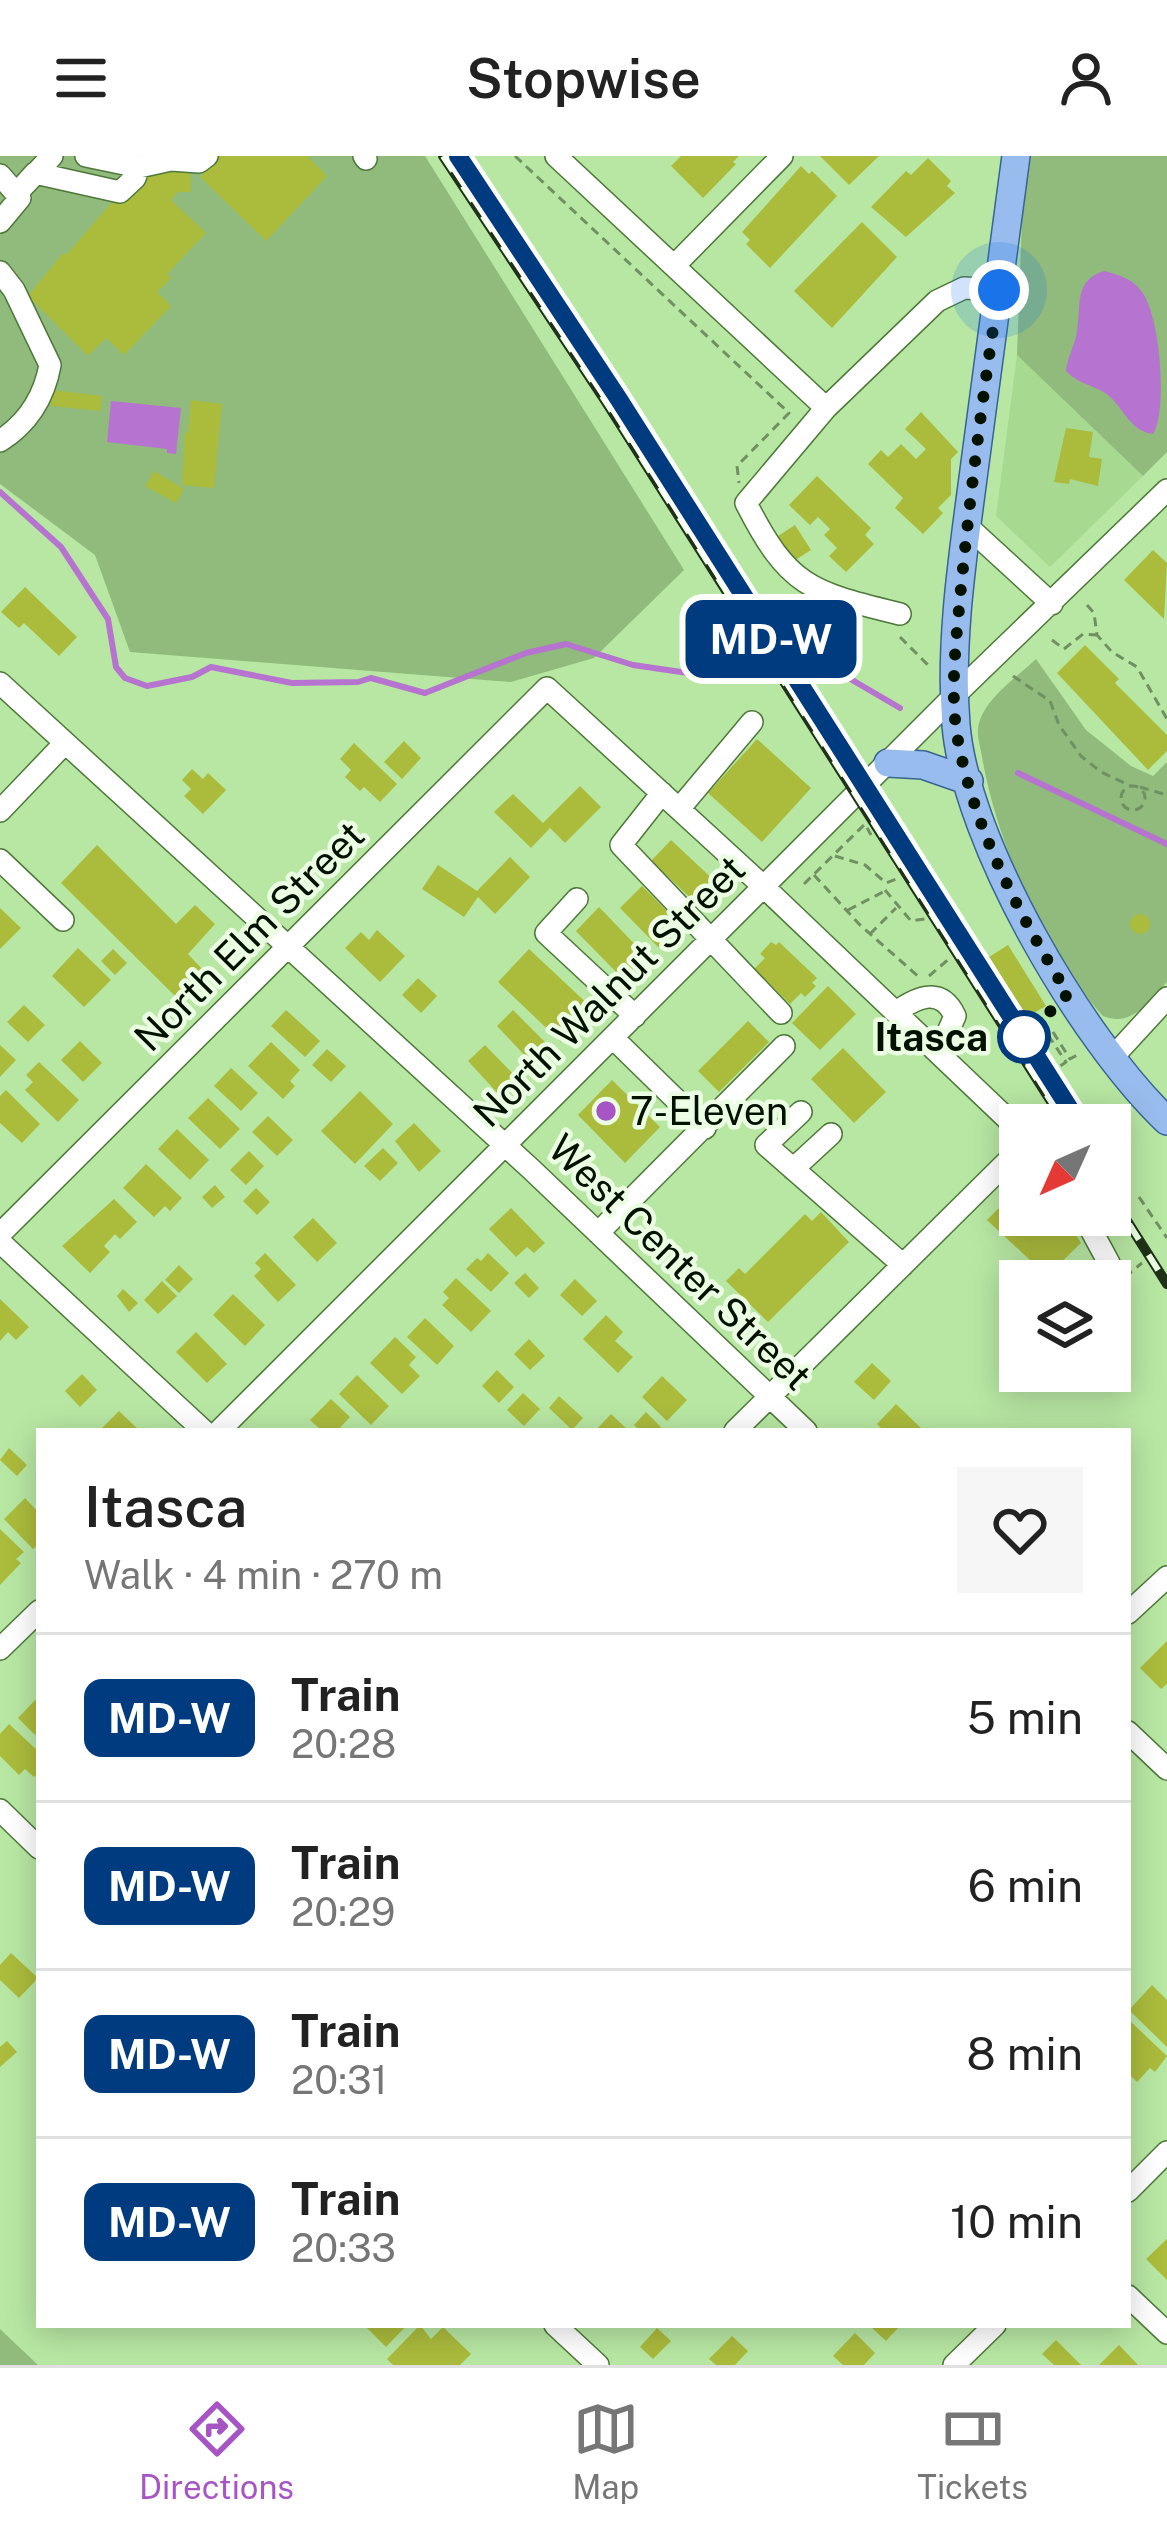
<!DOCTYPE html>
<html lang="en">
<head>
<meta charset="utf-8">
<style>
	body { margin:0; font-family:"Public Sans",sans-serif; background:#f6f6f6; color:#222; height:100vh; display:flex; flex-direction:column; font-size:45px; white-space:nowrap }
	* { box-sizing:border-box; margin:0 }
	p { font-size:39px; color:#767676 }
	.icon { flex:none; width:66px; height:66px; fill:none; stroke:currentColor; stroke-width:2; stroke-linecap:round; stroke-linejoin:round }
	.map { position:relative; flex:1; overflow:hidden }
	.sheet { position:absolute; left:36px; top:1272px; width:1095px; height:900px; display:flex; flex-direction:column; background:#fff; border-radius:0px; box-shadow:0 6px 30px #0003 }
	.sheet>* { flex:none }
	.badge { padding:0 24px; border-radius:18px; font-size:42px; line-height:78px }
	.needle { width:78px; rotate:225deg }
	.controls { position:absolute; left:999px; top:948px; display:grid; gap:24px }
	.controls a { display:grid; place-items:center; width:132px; height:132px; border-radius:0px; background:#fff; box-shadow:0 6px 30px #0003; font-size:60px }
	.you { position:absolute; width:60px; height:60px; margin:-30px; border:9px solid #fff; border-radius:50%; background:#1a73e8; box-shadow:0 0 0 18px #1a73e833 }
	.map>.badge { position:absolute; translate:-50% -50%; box-shadow:0 0 0 6px #fff }
	.round { display:grid; place-items:center; flex:none; width:126px; height:126px; border-radius:0px; background:#f6f6f6 }
	.head { display:flex; align-items:center; justify-content:space-between; height:204px; padding:0 48px }
	h1 { font-size:57px; font-weight:600; line-height:90px }
	ul { padding:0; list-style:none }
	li { display:flex; align-items:center; gap:36px; height:168px; padding:0 48px; border-top:3px solid #e0e0e0 }
	li div { flex:1 }
	li b { display:block; font-size:45px }
	li em { font-style:normal }
	li .badge { min-width:132px; font-weight:700; text-align:center }
	header { display:flex; justify-content:space-between; align-items:center; height:156px; padding:0 48px; background:#fff; font-size:54px; font-weight:600 }
	.tab-bar { display:flex; justify-content:space-around; align-items:center; height:168px; border-top:3px solid #e0e0e0; background:#fff; font-size:33px; color:#767676 }
	.tab-bar a { display:grid; justify-items:center; gap:6px }
	.tab-bar .active { color:#a755c5 }
	.map>svg:first-child { display:block }
	.built { fill:#a7d991 }
	.green { fill:#90bb7c }
	.water { fill:#b673cf }
	.lines { fill:none; stroke-linecap:round; stroke-linejoin:round }
	.stream { stroke:#b673cf; stroke-width:6 }
	.building { fill:#abbb3c }
	.minor-casing { stroke:#4e7839; stroke-width:24 }
	.major-casing { stroke:#386492; stroke-width:30 }
	.path { stroke:#6f9161; stroke-width:3; stroke-dasharray:9 6; stroke-linecap:butt }
	.minor { stroke:#fff; stroke-width:21 }
	.major { stroke:#98bced; stroke-width:27 }
	.rail-casing { stroke:#1f3219; stroke-width:10 }
	.rail { stroke:#ebfee3; stroke-width:6; stroke-dasharray:18; stroke-linecap:butt }
	.line-casing { stroke:#fff; stroke-width:27 }
	.line { stroke:#003b80; stroke-width:18 }
	.walk { stroke:#031100; stroke-width:12; stroke-dasharray:0 21.6 }
	.stop-dot { fill:#fff; stroke:#003b80; stroke-width:6 }
	.poi-dot { fill:#a755c5; stroke:#ebfee3; stroke-width:4.5 }
	.labels { text-anchor:middle; stroke-width:9; stroke-linejoin:round; paint-order:stroke }
	.street-label { font-size:39px; fill:#031100; stroke:#ebfee3 }
	.stop-label { font-size:39px; font-weight:bold; fill:#031100; stroke:#ebfee3; text-anchor:end }
	.poi-label { font-size:39px; fill:#031100; stroke:#ebfee3; text-anchor:start }
</style>
</head>
<body>
<header><svg class="icon" aria-label="menu" viewBox="0 0 24 24"><path d="M4 6h16M4 12h16M4 18h16"/></svg>Stopwise<svg class="icon" aria-label="person" viewBox="0 0 24 24"><circle cx="12" cy="8" r="4"/><path d="M4 21q1-7 8-7t8 7"/></svg></header>
<div class="map">
<svg width="1167" height="2209" viewBox="0 0 1167 2209">
	<rect width="100%" height="100%" fill="#b8e7a3"/>
	<path class="built" d="M1017,199l126,121 -93,91 -54,-51z"/>
	<path class="green" d="M0,0h425l259,414 -90,88 -83,24 -381,-30 -35,-97 -95,-71z
		M1031,0h136v296l-24,24 -126,-121 5,-139z
		M1036,503l50,71 45,36 22,10 14,-14v220c-18,19 -35,46 -64,34 -60,-65 -106,-173 -121,-259 -1,-8 -5,-20 -4,-28 3,-28 38,-51 58,-70z
		M0,2173l38,36h-38z"/>
	<path class="water" d="M1104,115c12,3 26,7 35,17 23,24 28,127 14,146 -23,-3 -28,-24 -44,-38 -13,-11 -30,-11 -43,-25 1,-14 9,-25 11,-40 4,-25 -3,-51 27,-60z
		M111,245l70,7 -5,46 -9,-1v-4l-60,-7z"/>
	<g class="lines">
		<path class="stream" d="M0,336l61,55 47,72 8,48 9,11 22,8 45,-9 19,-10 81,16 66,-1 13,-4 54,15 101,-40 40,-9 67,21 55,8 44,-1 47,-16 27,-3 94,55
			M1018,617l149,71"/>
	</g>
	<path class="building" d="M220,0h87l20,20 -61,65 -66,-64z
		M681,0h58l-6,6 3,2 -33,34 -32,-32z
		M820,0h59l-30,29z
		M928,2l23,23 -4,5 8,7 -49,44 -35,-30 35,-36 5,4z
		M801,10l8,8 3,-3 25,25 -67,72 -24,-24 4,-4 -8,-8z
		M190,12l1,24h-13l-7,8 35,33 -39,41 4,4 -14,14 14,14 -47,49 -18,-17 -18,18 -60,-60 34,-42h5l45,-52h5l32,-33z
		M862,66l35,35 -65,71 -38,-37z
		M52,234l50,6 -1,15 -50,-5z
		M191,244l31,4 -8,84 -32,-3 3,-53 3,1z
		M921,256l37,40 -7,7v36l-13,13 5,5 -20,21 -28,-26 8,-10 -35,-34 13,-14 7,7 13,-13 15,15 10,-10 -21,-20z
		M1066,272l27,4 -4,25 13,2 -4,27 -28,-7 -1,5 -15,-2z
		M154,315l30,18 -8,14 -31,-17z
		M817,320l54,52 -6,7 9,9 -28,28 -17,-16 8,-8 -13,-13 6,-6 -12,-12 -8,8 -21,-20z
		M795,369l16,25 -17,11 -16,-25z
		M1153,394l14,13 -3,56 -40,-39z
		M25,431l52,50 -18,19 -35,-33 -5,5 -18,-16z
		M1085,489l34,34 -4,4 52,52v16l-19,19 -91,-97z
		M757,583l54,49 -49,54 -54,-49z
		M404,585l17,17 -19,21 -18,-17z
		M354,587l43,41 -17,18 -16,-15 -4,4 -15,-14 6,-7 -11,-11z
		M192,613l11,10 5,-6 18,17 -23,24 -19,-18 7,-7 -9,-9z
		M580,630l21,21 -36,36 -15,-15 -19,20 -37,-36 19,-18 30,29z
		M671,684l47,44 -20,21 -47,-44z
		M97,689l79,79 19,-19 20,19 -27,30 14,15 -27,27 -114,-113z
		M510,701l20,20 -35,37 -17,-17 -14,20 -42,-28 16,-24 39,26z
		M642,730l39,39 -22,23 -39,-40z
		M599,751l47,49 -23,23 -47,-48z
		M0,752l21,20 -21,21z
		M1130 768a10 10 0 1 1 20 0a10 10 0 1 1-20 0Z
		M377,774l28,26 -25,26 -35,-34 16,-16 8,8z
		M771,786l5,3 3,-3 38,36 -5,5 4,3 -11,11 -4,-4 -11,11 -36,-35 11,-11 -5,-4z
		M1008,789l38,61 -19,11 -38,-60z
		M78,792l33,32 -27,27 -32,-31z
		M113,793l14,14 -12,12 -14,-14z
		M529,793l64,60 -32,33 -63,-60z
		M418,822l19,18 -16,17 -19,-18z
		M828,830l28,28 -36,36 -28,-27z
		M24,849l21,20 -17,17 -21,-20z
		M286,854l34,31 -15,16 -34,-31z
		M513,854l35,35 -17,17 -34,-36z
		M748,865l21,21 -50,50 -21,-21z
		M80,885l22,22 -19,19 -22,-22z
		M271,886l29,28 -10,11 5,5 -12,13 -35,-33z
		M0,889l16,15 -16,17z
		M485,889l34,35 -17,18 -34,-37z
		M843,892l43,44 -32,31 -43,-44z
		M327,893l19,17 -15,16 -19,-17z
		M39,906l40,38 -21,22 -33,-32 8,-8 -7,-7z
		M231,912l27,25 -17,18 -27,-25z
		M612,924l48,47 -35,36 -47,-48z
		M6,934l34,34 -18,19 -22,-20v-27z
		M360,935l33,33 -38,40 -34,-33z
		M208,942l32,31 -20,20 -32,-31z
		M268,960l25,24 -16,16 -25,-24z
		M414,967l27,28 -22,21 -24,-31z
		M177,973l32,31 -19,20 -32,-31z
		M383,992l15,15 -18,18 -16,-15z
		M249,995l15,15 -18,19 -16,-15z
		M146,1008l36,34 -12,13 -5,-5 -11,11 -31,-29z
		M215,1029l10,12 -13,11 -10,-11z
		M1020,1031v28h44l17,28 -34,33 -60,-56z
		M256,1032l14,14 -13,13 -14,-14z
		M114,1043l23,23 -17,17 -5,-5 -11,12 6,6 -20,21 -28,-27z
		M511,1052l34,35 -11,10 -7,-6 -11,10 -27,-28z
		M821,1056l28,30 -81,80 -42,-41 13,-13 6,6 60,-60 7,7z
		M313,1062l24,25 -20,19 -24,-25z
		M265,1097l31,32 -18,17 -24,-26 7,-7 -6,-6z
		M488,1097l21,20 -18,19 -25,-23 11,-11 4,3z
		M179,1109l14,14 -14,14 -14,-13z
		M525,1117l14,15 -10,10 -15,-15z
		M456,1122l35,33 -20,21 -29,-27 7,-7 -6,-6z
		M575,1123l22,22 -15,15 -22,-21z
		M162,1125l15,15 -19,18 -14,-14z
		M123,1133l15,14 -9,9 -12,-16z
		M233,1138l32,31 -20,21 -32,-31z
		M0,1143l29,28 -13,13 -8,-8 -8,9z
		M606,1159l17,17 -8,9 18,16 -15,16 -35,-34z
		M425,1162l29,28 -17,19 -30,-28z
		M196,1176l31,32 -20,19 -31,-31z
		M395,1181l21,20 -7,8 11,11 -18,18 -32,-31z
		M529,1183l16,17 -15,14 -16,-16z
		M872,1207l19,18 -17,19 -20,-18z
		M497,1214l17,17 -15,16 -17,-17z
		M82,1218l15,16 -17,17 -15,-16z
		M357,1219l32,31 -18,19 -32,-31z
		M662,1220l25,24 -20,21 -25,-24z
		M523,1237l17,16 -16,17 -17,-16z
		M559,1240l24,22 -11,12 -23,-22z
		M331,1243l19,18 -13,14h-15l-12,-11z
		M896,1248l28,27h-40l-7,-7z
		M119,1255l21,20h-41z
		M646,1256l15,15 -4,4h-17l-6,-6z
		M611,1258l18,17h-34z
		M9,1292l18,17 -10,11 -17,-16z
		M25,1342l14,15v31l-6,5 -29,-30z
		M0,1373l24,23 -8,7 5,4 -21,22z
		M1167,1485v43l-6,5 -21,-21z
		M39,1540v35l-4,4 -17,-17z
		M9,1568l30,28v20l-5,5 -9,-8 -6,6 -19,-19v-22z
		M11,1797l27,25 -19,20 -19,-18v-15z
		M1152,1829l15,15v47l-38,-37z
		M1131,1866l36,34 -12,16 -5,-4 -13,14 -9,-9v-47z
		M7,1885l10,11 -17,15v-20z
		M1167,2083v41l-21,-21z
		M364,2169h43l-21,22z
		M420,2169l11,14 12,-12 28,27 -11,11h-67l-6,-6z
		M869,2169h32l-15,16z
		M657,2172l14,13 -18,18 -13,-12z
		M855,2177l20,20 -11,12h-21l-10,-9z
		M732,2180l16,15 -13,14h-19l-7,-6z
		M1056,2184l25,25h-27l-12,-11z
		M1119,2189l19,20h-39z"/>
	<g class="lines">
		<g class="minor-casing">
			<path id="minor" d="M52,0l-35,37 18,-20 85,19 15,-14 4,-11
				M86,0l53,11 32,-7 28,2 8,-6
				M364,0l2,3
				M556,0l270,252
				M0,19l20,23 -20,24
				M674,110l108,-110
				M0,116l14,18 36,75c-6,33 -22,58 -50,76
				M967,370l85,78
				M900,458c-89,-22 -111,-26 -154,-111l80,-95 111,-107 27,-13 35,2
				M0,527l531,486 275,262
				M662,637l-41,52 160,168
				M679,653l73,-87
				M0,655l64,-67
				M0,704l63,60
				M577,743l-31,34 89,83
				M896,856c21,-15 45,-26 59,4l-16,36
				M613,882l92,90
				M1112,902l55,-60
				M801,956l-35,33 137,120
				M793,1013l38,-35
				M1083,1059l26,48 -9,18
				M598,1077l186,-187
				M0,1078l547,-546 217,199 256,244
				M0,1086l204,189
				M219,1275l735,-735 213,-206
				M735,1275l285,-282
				M1128,1457l39,-36
				M0,1493l39,-38
				M1128,1576l39,37
				M0,1654l39,38
				M1128,2035l39,-39
				M1128,2140l39,37
				M555,2169l43,40
				M954,2209l41,-40"/>
		</g>
		<g class="major-casing">
			<path id="major" d="M1016,0c-13,102 -27,204 -41,307 -11,85 -26,176 -19,262 10,118 126,315 211,396
				M888,607l35,2 46,16"/>
		</g>
		<path class="path" d="M515,0l274,257 -52,53 2,17
			M1087,449l7,8 3,22 15,17 25,15 30,52
			M900,481l28,28
			M1052,484l12,9 19,-15 13,1
			M1013,520l37,25 9,24 22,31 20,16 30,14
			M1121 642a12 12 0 1 1 24 0a12 12 0 1 1-24 0Z
			M1140,631l27,8
			M835,700l30,9 21,18 13,-5
			M814,719l46,50 59,52
			M804,728l61,-60 6,11
			M885,734l26,31 14,-2
			M848,754l37,-19
			M870,778l26,-26
			M929,820l21,-18
			M1053,876l17,27 7,-4
			M1048,879l18,27 -9,6
			M1139,1041l28,41
			M1125,1121l17,-14"/>
		<use href="#minor" class="minor"/>
		<use href="#major" class="major"/>
		<g class="rail-casing">
			<path id="rail" d="M443,0l163,246 460,723
				M1110,1038l57,90"/>
		</g>
		<use href="#rail" class="rail"/>
	</g>
	<g class="lines">
		<g class="line-casing">
			<path id="line" d="M458,0l160,242 462,727"/>
		</g>
		<use href="#line" class="line"/>
		<path class="walk" d="M999,134c-16,102 -29,205 -39,308 -4,44 -10,93 -3,137 16,92 62,180 111,259l-44,43"/>
	</g>
	<circle class="stop-dot" cx="1024" cy="881" r="24"/>
	<circle class="poi-dot" cx="606" cy="955" r="12"/>
	<g class="labels">
		<g class="street-label">
			<text transform="translate(249 780) rotate(-45)" y="14">North Elm Street</text>
			<text transform="translate(609 835) rotate(-45)" y="14">North Walnut Street</text>
			<text transform="translate(680 1106) rotate(44)" y="14">West Center Street</text>
		</g>
		<g class="stop-label">
			<text x="988" y="895">Itasca</text>
		</g>
		<g class="poi-label">
			<text x="630" y="969">7-Eleven</text>
		</g>
	</g>
</svg>
<div class="controls">
<a><svg class="needle" viewBox="-14 -14 28 28"><path d="M0-13l5 13h-10z" fill="#e53935"/><path d="M0 13l5-13h-10z" fill="#767676"/></svg></a>
<a><svg class="icon" aria-label="layers" viewBox="0 0 24 24"><path d="M12 4l9 5-9 5-9-5zM3 14l9 5 9-5"/></svg></a>
</div>
<div class="you" style="left:999px;top:134px"></div>
<b class="badge" style="left:771px;top:483px;background:#003b80;color:#fff">MD-W</b>
<section class="sheet">
<div class="head"><div><h1>Itasca</h1><p>Walk · 4 min · 270 m</p></div><a class="round"><svg class="icon" aria-label="heart" viewBox="0 0 24 24"><path d="M12 20l-8-8c-3-5 5-10 8-4 3-6 11-1 8 4z"/></svg></a></div>
<ul>
<li><span class="badge" style="background:#003b80;color:#fff">MD-W</span><div><b>Train</b><p>20:28</p></div><em>5 min</em></li>
<li><span class="badge" style="background:#003b80;color:#fff">MD-W</span><div><b>Train</b><p>20:29</p></div><em>6 min</em></li>
<li><span class="badge" style="background:#003b80;color:#fff">MD-W</span><div><b>Train</b><p>20:31</p></div><em>8 min</em></li>
<li><span class="badge" style="background:#003b80;color:#fff">MD-W</span><div><b>Train</b><p>20:33</p></div><em>10 min</em></li>
</ul>
</section>
</div>
<nav class="tab-bar">
<a class="active"><svg class="icon" aria-label="directions" viewBox="0 0 24 24"><path d="M12 3l9 9-9 9-9-9zM9 14v-3h6M13 9l2 2-2 2"/></svg>Directions</a>
<a><svg class="icon" aria-label="map" viewBox="0 0 24 24"><path d="M3 6l6-2 6 2 6-2v14l-6 2-6-2-6 2zM9 4v14M15 6v14"/></svg>Map</a>
<a><svg class="icon" aria-label="tickets" viewBox="0 0 24 24"><path d="M3 7h18v10H3zM15 7v10"/></svg>Tickets</a>
</nav>
</body>
</html>
